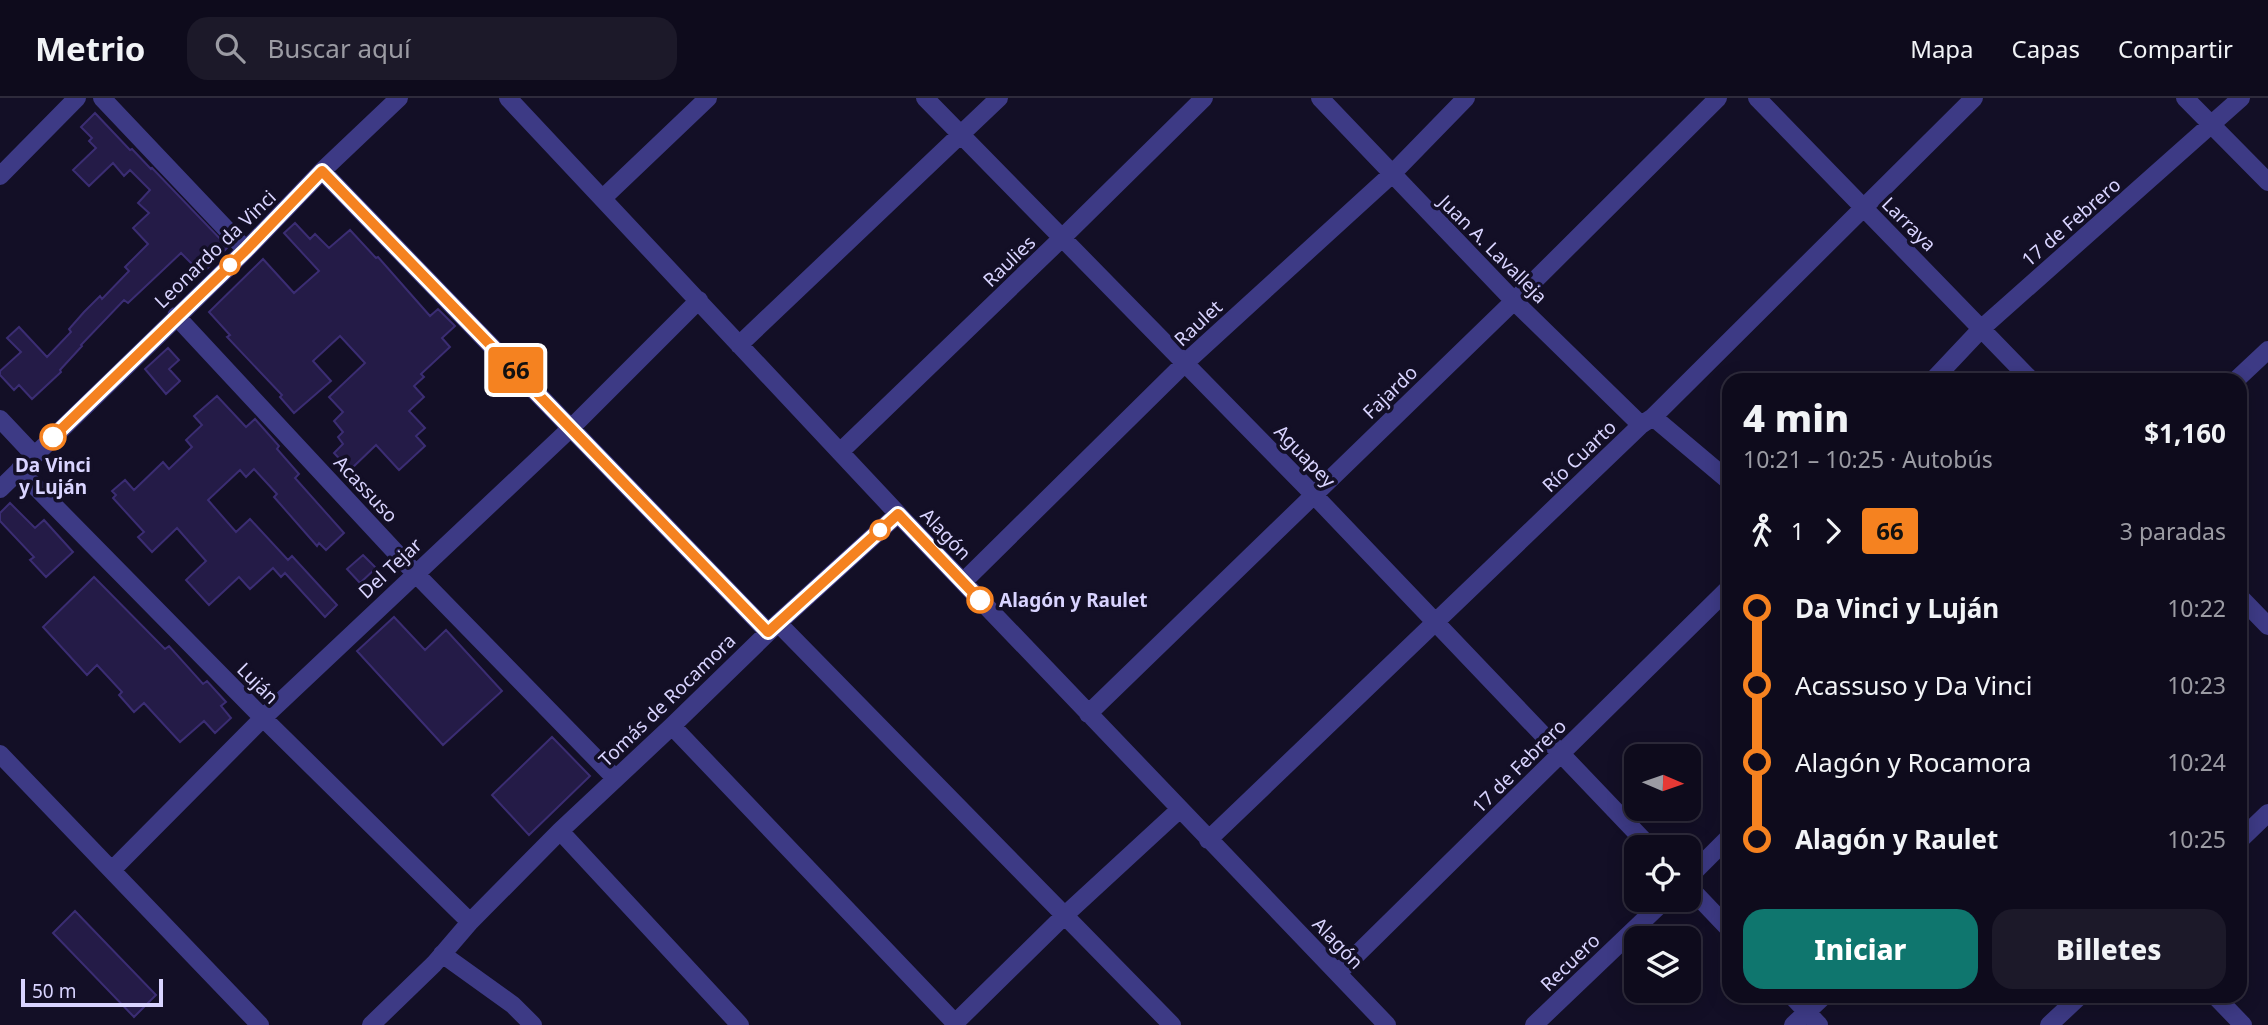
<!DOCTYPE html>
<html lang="es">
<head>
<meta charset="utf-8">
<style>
	body { margin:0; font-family:"Noto Sans",sans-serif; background:#1c1929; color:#f1f3f6; height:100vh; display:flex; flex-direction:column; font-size:26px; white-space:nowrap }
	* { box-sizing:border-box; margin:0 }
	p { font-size:23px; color:#9b9ba3 }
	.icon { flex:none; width:38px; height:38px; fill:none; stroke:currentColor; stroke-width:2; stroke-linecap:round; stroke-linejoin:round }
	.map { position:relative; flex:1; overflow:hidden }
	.side { position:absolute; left:1722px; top:275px; width:525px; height:630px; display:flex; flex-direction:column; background:#0e0b1c; border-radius:21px; box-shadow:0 4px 18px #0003,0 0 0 2px #2e2b3b }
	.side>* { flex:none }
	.badge { padding:0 14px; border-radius:5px; font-size:24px; line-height:46px }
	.needle { width:46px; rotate:92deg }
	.fabs { position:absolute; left:1624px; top:646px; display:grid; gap:14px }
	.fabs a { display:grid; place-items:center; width:77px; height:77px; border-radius:14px; background:#0e0b1c; box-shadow:0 4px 18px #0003,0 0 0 2px #2e2b3b; font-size:35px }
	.scale { position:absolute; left:21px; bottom:18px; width:142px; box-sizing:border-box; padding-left:7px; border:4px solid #d9d4ff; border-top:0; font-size:19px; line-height:24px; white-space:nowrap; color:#d9d4ff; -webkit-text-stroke:5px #130f26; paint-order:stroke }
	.map>.badge { position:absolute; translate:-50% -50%; box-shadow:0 0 0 4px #fff }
	.legs { display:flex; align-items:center; gap:10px; height:77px; padding:0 21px; font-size:23px }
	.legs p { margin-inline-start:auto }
	.overview { display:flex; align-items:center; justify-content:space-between; height:119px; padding:0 21px }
	h1 { font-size:38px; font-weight:800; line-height:52px }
	.action { display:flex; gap:14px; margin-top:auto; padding:14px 21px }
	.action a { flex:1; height:80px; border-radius:21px; background:#0f766e; color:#fff; font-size:28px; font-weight:800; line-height:80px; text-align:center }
	.action a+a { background:#1c1929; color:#f1f3f6 }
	ul { padding:0 21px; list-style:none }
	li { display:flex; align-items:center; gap:24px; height:77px; font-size:26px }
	li i { display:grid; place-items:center; width:10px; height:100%; margin:0 9px; background:currentColor }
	li i::after { content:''; width:18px; height:18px; margin:-9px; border:5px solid; border-radius:50%; background:#0e0b1c }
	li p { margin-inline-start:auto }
	li:first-child i { background:linear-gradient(#0000 50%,currentColor 0) }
	li:last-child i { background:linear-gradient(currentColor 50%,#0000 0) }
	header { display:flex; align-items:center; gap:42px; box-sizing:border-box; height:98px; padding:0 35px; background:#0e0b1c; border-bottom:2px solid #2e2b3b }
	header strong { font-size:33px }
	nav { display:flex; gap:38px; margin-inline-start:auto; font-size:24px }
	.search { width:490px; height:63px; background:#1c1929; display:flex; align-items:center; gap:18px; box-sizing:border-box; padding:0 24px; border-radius:21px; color:#9b9ba3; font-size:26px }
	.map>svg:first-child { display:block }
	.building { fill:#241b47; stroke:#3b2d73; stroke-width:2 }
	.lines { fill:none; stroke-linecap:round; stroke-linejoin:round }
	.minor { stroke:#3d3a85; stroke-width:18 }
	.line-1-casing { stroke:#fff; stroke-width:16 }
	.line-1 { stroke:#f58220; stroke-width:10 }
	.stop-1-dot { fill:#fff; stroke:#f58220; stroke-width:3.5 }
	.labels { text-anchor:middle; stroke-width:7; stroke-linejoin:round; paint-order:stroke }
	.street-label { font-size:19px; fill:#d9d4ff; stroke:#130f26 }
	.stop-label { font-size:19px; font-weight:bold; fill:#d9d4ff; stroke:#130f26 }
</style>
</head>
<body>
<header>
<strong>Metrio</strong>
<div class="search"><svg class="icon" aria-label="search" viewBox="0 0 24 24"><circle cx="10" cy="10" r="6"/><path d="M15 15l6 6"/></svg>Buscar aquí</div>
<nav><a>Mapa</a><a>Capas</a><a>Compartir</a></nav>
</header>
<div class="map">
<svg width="2268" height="927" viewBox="0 0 2268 927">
	<rect width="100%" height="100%" fill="#130f26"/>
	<path class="building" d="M95,15l35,37 2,-1 19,20 1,-1 76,79 -26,27 -21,-21 -53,50 -4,-3 -43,45 1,1 -22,24 1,2 -29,27 -13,-14 -5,5 -14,-15v-4l21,-19 -14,-14 12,-11 28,30 24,-25 -2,-3 15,-17 16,-16 2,3 27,-28 -4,-4 23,-23 -15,-16 16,-15 -11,-10 12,-13 -20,-20 -6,6 -11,-13 -24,23 -16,-16 23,-22 -7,-7 3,-3 -11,-11z
		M295,125l15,16 5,-5 14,14 21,-18 26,28 2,-1 52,59 8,-7 17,17 -13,12 8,9 -29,27 3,3 -10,9 10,11 -15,14 16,17 -9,8 9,10 -26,24 -23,-25 -26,25 -16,-17 9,-9 -5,-7 5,-5 -9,-11 9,-9 -14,-15 36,-34 -25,-27 -27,25 18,20 -37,32 -14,-16 2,-2 -55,-58 3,-2 -21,-23 54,-53 31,34 25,-22 -35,-38z
		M168,250l11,12 -10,9 11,12 -14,13 -21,-25z
		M217,298l29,31 9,-8 24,27 -2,3 22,25 -4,4 49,55 -18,17 -7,-7 -2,3 -43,-49 3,-3 -23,-25 -8,8 -6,-7 -32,30 28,32 14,-13 38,41 4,-4 45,49 -12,12 -40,-44 -4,4 -8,-9 -23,21 -11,-12 -30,28 -23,-25 20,-19 -29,-33 -25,24 -14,-15 6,-5 -31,-34 3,-3 -4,-4 13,-11 9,10 29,-28 6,7 23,-22 -6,-7 16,-15 -8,-9z
		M10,405l25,25 9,-8 29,32 -27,25 -16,-17 4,-3 -34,-36v-8z
		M363,457l13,13 -16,15 -13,-14z
		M94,479l71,72 4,-3 34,38 4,-3 19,21 -5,4 10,12 -16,15 -11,-12 -24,21 -36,-39 -10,9 -15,-17 3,-3 -25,-27 -10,10 -44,-48z
		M394,519l31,33 21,-20 56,61 -59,54 -86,-94z
		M552,639l38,39 -61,59 -37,-40z
		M75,813l81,84 -22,22 -81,-84z"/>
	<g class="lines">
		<path class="minor" d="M102,0l144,152
			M508,0l390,416 489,511
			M925,0l388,396 337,353
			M1320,0l194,203 127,124
			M1757,0l274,282
			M2185,0l83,84
			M322,73l446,461
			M0,78l77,-78
			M603,100l105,-100
			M176,218l239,257 200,205
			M739,247l260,-247
			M1933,282l49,-52 259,-230
			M2236,282l32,-30
			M1653,319l76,64
			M0,321l34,36
			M841,353l222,-214 141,-139
			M19,372l244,248 207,204
			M0,391l246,-239 76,-79 77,-73
			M963,484l222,-219 206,-188 75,-77
			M2240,499l28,29
			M778,525l394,402
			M1088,616l426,-413 204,-203
			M672,628l285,299
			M0,656l260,271
			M560,733l180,194
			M1208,742l433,-415 12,-8 321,-319
			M2240,742l28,-27
			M113,771l150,-151 309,-291 127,-127
			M1689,779l40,-40
			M1689,789l40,42
			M442,856l71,51 20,20
			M1338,875l391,-385
			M1792,898l27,29
			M2215,898l28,29
			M371,927l63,-61 36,-42 90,-91 112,-105 106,-103 120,-109
			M953,927l112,-110 114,-105
			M1534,927l131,-125
			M1793,927l31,-29
			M2049,927l31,-29"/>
	</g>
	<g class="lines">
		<g class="line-1-casing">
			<path id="line-1" d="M53,339l193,-187 76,-79 446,461 130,-118 82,86"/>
		</g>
		<use href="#line-1" class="line-1"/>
	</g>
	<g class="stop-1-dot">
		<circle cx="230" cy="167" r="9"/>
		<circle cx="53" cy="339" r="12"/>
		<circle cx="880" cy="432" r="9"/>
		<circle cx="980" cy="502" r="12"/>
	</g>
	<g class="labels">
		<g class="street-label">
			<text transform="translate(2071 124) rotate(-41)" y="7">17 de Febrero</text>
			<text transform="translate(1909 126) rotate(45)" y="7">Larraya</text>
			<text transform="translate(215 151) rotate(-44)" y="7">Leonardo da Vinci</text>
			<text transform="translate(1493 151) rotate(45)" y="7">Juan A. Lavalleja</text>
			<text transform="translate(1009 163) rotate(-44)" y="7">Raulies</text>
			<text transform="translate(1198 225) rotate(-43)" y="7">Raulet</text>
			<text transform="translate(1390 294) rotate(-44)" y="7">Fajardo</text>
			<text transform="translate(1305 358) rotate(46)" y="7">Aguapey</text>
			<text transform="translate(1579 358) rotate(-44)" y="7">Río Cuarto</text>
			<text transform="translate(366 391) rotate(47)" y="7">Acassuso</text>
			<text transform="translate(946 436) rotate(46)" y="7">Alagón</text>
			<text transform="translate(390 470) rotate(-43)" y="7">Del Tejar</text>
			<text transform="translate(258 585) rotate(45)" y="7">Luján</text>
			<text transform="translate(667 602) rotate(-44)" y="7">Tomás de Rocamora</text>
			<text transform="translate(1519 668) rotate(-45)" y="7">17 de Febrero</text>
			<text transform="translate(1338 845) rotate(46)" y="7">Alagón</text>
			<text transform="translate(1570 864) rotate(-44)" y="7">Recuero</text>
		</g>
		<g class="stop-label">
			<text x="53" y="374">Da Vinci<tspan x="53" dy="22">y Luján</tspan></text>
			<text x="999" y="509" text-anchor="start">Alagón y Raulet</text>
		</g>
	</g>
</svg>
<div class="fabs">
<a><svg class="needle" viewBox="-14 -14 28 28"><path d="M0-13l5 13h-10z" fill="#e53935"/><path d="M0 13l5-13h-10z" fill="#9b9ba3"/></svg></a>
<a><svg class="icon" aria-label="locate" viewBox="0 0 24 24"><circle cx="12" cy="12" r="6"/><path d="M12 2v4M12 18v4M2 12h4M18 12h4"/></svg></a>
<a><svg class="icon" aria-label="layers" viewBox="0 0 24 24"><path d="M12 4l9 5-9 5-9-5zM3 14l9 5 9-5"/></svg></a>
</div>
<div class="scale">50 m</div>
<b class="badge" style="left:516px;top:272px;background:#f58220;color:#111">66</b>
<section class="side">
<div class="overview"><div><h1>4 min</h1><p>10:21 – 10:25 · Autobús</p></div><b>$1,160</b></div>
<div class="legs"><svg class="icon" aria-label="walk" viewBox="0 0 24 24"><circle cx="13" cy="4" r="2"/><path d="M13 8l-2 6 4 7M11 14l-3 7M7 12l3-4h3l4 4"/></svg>1<svg class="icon" aria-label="forward" viewBox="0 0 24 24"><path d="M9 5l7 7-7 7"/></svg><b class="badge" style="background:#f58220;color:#111">66</b><p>3 paradas</p></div>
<ul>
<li><i style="color:#f58220"></i><b>Da Vinci y Luján</b><p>10:22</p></li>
<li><i style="color:#f58220"></i><span>Acassuso y Da Vinci</span><p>10:23</p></li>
<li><i style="color:#f58220"></i><span>Alagón y Rocamora</span><p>10:24</p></li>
<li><i style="color:#f58220"></i><b>Alagón y Raulet</b><p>10:25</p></li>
</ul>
<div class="action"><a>Iniciar</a><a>Billetes</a></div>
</section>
</div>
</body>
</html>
